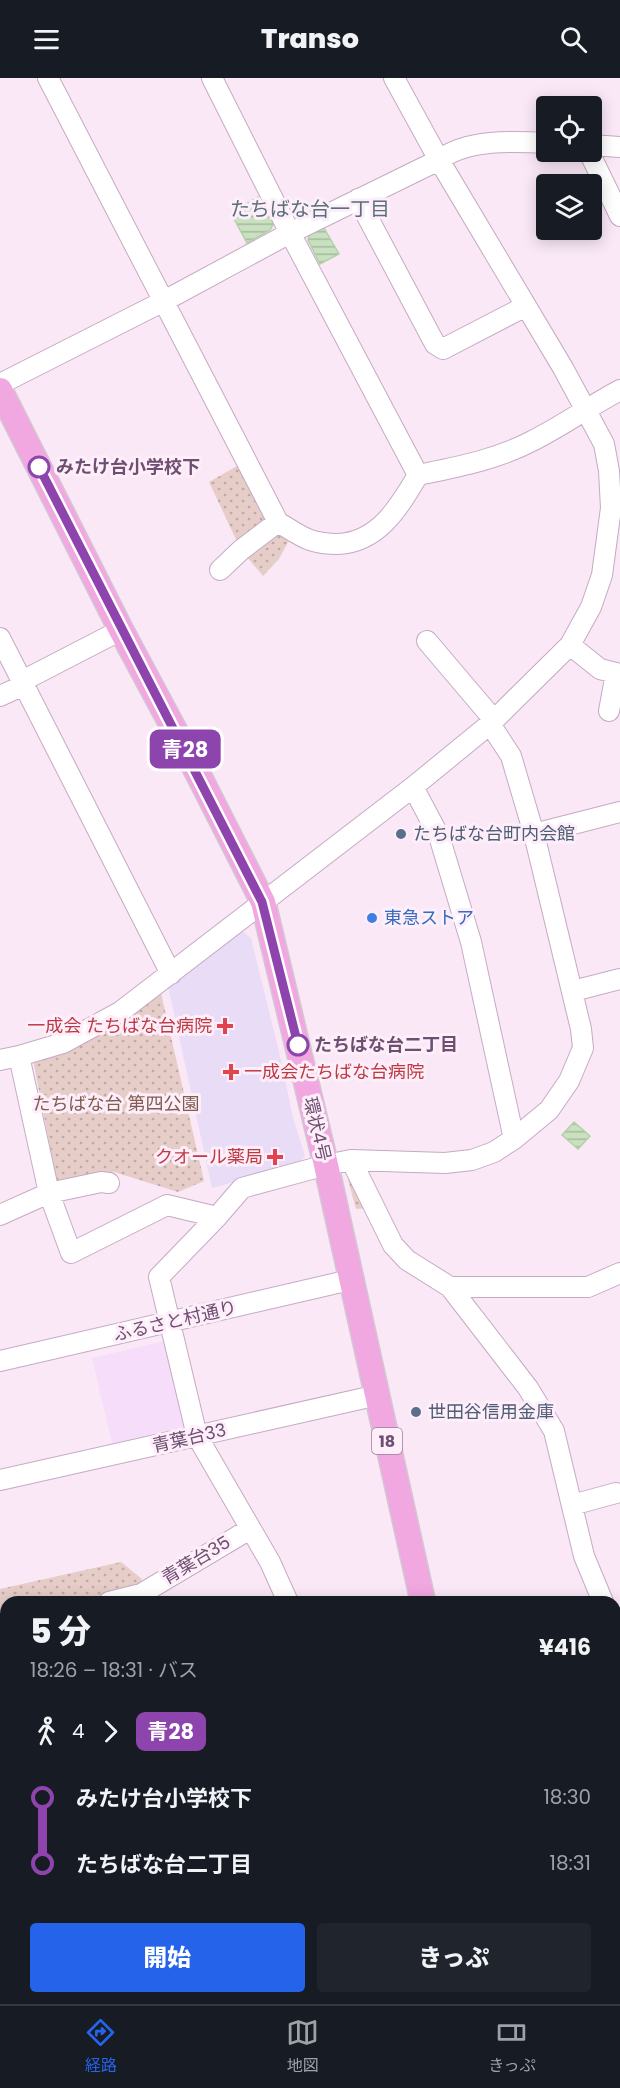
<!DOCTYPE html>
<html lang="ja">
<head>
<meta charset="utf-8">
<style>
	body { margin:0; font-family:Poppins,"Noto Sans JP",sans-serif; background:#20242c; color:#f1f3f6; height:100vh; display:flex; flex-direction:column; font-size:22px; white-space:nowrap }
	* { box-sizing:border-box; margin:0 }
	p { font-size:20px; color:#9ea1a6 }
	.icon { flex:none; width:33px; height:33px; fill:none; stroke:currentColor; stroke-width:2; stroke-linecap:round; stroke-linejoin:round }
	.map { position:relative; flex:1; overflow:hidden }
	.side { position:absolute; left:0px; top:1518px; width:621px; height:408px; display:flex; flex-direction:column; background:#171b24; border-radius:18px 18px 0 0; box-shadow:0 3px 15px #0003 }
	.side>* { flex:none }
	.badge { padding:0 12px; border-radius:9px; font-size:21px; line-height:39px }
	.tools { position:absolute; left:536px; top:18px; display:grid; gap:12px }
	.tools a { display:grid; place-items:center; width:66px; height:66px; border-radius:6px; background:#171b24; box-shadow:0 3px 15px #0003; font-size:30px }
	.map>.badge { position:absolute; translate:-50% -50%; box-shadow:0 0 0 3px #fff }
	.legs { display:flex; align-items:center; gap:9px; height:66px; padding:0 30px; font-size:20px }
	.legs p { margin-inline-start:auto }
	.overview { display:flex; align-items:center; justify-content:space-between; height:102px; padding:0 30px }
	h1 { font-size:33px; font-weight:800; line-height:45px }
	.button { display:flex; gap:12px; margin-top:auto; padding:12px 30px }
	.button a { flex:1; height:69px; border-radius:6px; background:#2563eb; color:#fff; font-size:24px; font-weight:800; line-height:69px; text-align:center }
	.button a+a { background:#20242c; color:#f1f3f6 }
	ul { padding:0 30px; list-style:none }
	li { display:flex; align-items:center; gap:21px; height:66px; font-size:22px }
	li i { display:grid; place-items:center; width:9px; height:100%; margin:0 8px; background:currentColor }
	li i::after { content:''; width:15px; height:15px; margin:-8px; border:4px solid; border-radius:50%; background:#171b24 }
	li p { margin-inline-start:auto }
	li:first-child i { background:linear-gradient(#0000 50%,currentColor 0) }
	li:last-child i { background:linear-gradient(currentColor 50%,#0000 0) }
	header { display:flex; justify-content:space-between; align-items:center; height:78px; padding:0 30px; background:#171b24; font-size:27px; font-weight:800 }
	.tab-bar { display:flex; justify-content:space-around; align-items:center; height:84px; border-top:2px solid #363941; background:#171b24; font-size:16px; color:#9ea1a6 }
	.tab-bar a { display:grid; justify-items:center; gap:3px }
	.tab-bar .on { color:#2563eb }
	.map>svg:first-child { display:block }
	.commercial { fill:#f6ddf9 }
	.medical { fill:#e9dcf7 }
	.forest { fill:url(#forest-crowns) }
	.park { fill:url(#park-dots) }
	.water { fill:url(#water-rules); stroke:#b1d2a6; stroke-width:1.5 }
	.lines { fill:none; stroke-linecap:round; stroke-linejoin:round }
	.minor-casing { stroke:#c5aac4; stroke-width:22 }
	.major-casing { stroke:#d1c7d2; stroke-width:27 }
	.minor { stroke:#fff; stroke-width:20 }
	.major { stroke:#f1a8e1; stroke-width:24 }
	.line-1-casing { stroke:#fff; stroke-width:14 }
	.line-1 { stroke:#8e44ad; stroke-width:9 }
	.stop-1-dot { fill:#fff; stroke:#8e44ad; stroke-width:3 }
	.service-dot { fill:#5c6f8a; stroke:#fdeefa; stroke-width:2 }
	.shop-dot { fill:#3f7fe0; stroke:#fdeefa; stroke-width:2 }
	.health-dot { fill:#e0444e; stroke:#fdeefa; stroke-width:2 }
	.labels { text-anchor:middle; stroke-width:6; stroke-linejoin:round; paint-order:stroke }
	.shield { fill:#fdeefa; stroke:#9a7f9a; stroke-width:1.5 }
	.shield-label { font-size:16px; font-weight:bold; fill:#6f4f71 }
	.stop-label { font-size:18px; font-weight:bold; fill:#6f4f71; stroke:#fdeefa; text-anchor:start }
	.service-label { font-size:18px; fill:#4e5e75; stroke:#fdeefa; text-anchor:start }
	.shop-label { font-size:18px; fill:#366cbe; stroke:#fdeefa; text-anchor:start }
	.health-label { font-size:18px; fill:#be3a42; stroke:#fdeefa; text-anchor:end }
	.park-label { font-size:18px; fill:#805d4e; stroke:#fdeefa }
	.street-label { font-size:18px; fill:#6f4f71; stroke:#fdeefa }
	.neighbourhood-label { font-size:20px; fill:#59717a; stroke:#fdeefa }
</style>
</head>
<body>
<header><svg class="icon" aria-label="menu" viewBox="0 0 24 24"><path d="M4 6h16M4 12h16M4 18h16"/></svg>Transo<svg class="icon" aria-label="search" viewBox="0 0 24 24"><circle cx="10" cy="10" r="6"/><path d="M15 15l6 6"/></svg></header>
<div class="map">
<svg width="620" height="1926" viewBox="0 0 620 1926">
	<defs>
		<pattern id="forest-crowns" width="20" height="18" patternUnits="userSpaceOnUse" patternTransform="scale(1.5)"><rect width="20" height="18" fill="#e6cdc8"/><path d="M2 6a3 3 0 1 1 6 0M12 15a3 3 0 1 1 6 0" fill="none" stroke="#bfa9a7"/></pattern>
		<pattern id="park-dots" width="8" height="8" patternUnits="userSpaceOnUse" patternTransform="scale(1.5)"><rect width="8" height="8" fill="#e6cdc8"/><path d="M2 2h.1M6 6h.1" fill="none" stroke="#bfa9a7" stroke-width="1.8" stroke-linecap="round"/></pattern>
		<pattern id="water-rules" width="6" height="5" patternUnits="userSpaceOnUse" patternTransform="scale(1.5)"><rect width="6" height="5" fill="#c8e1bf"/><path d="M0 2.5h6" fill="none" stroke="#a7b9a0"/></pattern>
	</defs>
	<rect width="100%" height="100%" fill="#fae8f6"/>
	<path class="commercial" d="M164,1263l4,1 20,85 -9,6 -66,14 -21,-89z"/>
	<path class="medical" d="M240,851l11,9 30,122 12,58 12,38 -8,9 -85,23 -44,-202z"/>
	<path class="forest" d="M6,1685v83l-6,13v-94z
		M0,1809l6,6v49l-6,5z"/>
	<path class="park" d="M237,388l36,59 15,17 -9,17 -16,17 -22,-26 -32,-68z
		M161,915l43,188 -26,11 -64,-20 -43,7 -14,4 -24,-123 42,-12 49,-27z
		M355,1100l13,30 -12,1 -8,-29z
		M121,1484l21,17 -5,9 -55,14h-76v18l-6,1v-32z"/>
	<path class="water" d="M258,119l16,26 -4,7 -23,13 -16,-30z
		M324,150l15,26 -19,10 -12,-24 2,-6z
		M574,1044l16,14 -12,13 -16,-14z"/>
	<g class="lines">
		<g class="minor-casing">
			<path id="minor" d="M48,0l230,444c10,6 21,14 32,18 9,3 19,4 28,4 41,-2 61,-37 80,-69l-128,-242 -78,-155
				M591,67l29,2
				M589,74l31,64
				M358,121l77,145 8,5 83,-43
				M0,306l164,-83 126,-68 149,-73c28,-21 74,-19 107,-17
				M418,397c39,-8 78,-15 114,-34 30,-15 58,-35 88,-51
				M220,492l21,-20 37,-28
				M0,560l171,336
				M427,563l67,79
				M570,567l30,24 20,5
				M0,618l24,-11 6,-8 91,-47
				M609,633l7,-38
				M413,709l26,49 32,106 43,197
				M534,756l86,-22
				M573,913l47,-12
				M0,982l19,-4
				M351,1082l42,85 14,15 43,27h138l32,-14
				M109,1105l-8,-1 -52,11 22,60 96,-48 50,12 25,-29 84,-23 25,-5 94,3 27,-3 22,-8 20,-13 35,-29 20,-29 14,-33 -2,-19 -47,-195 -23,-78 -21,-32
				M0,1137l49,-22 -30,-137 44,-13 57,-31 293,-225 77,-63 80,-79 21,-38 11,-32 9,-67 -2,-37 -5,-27 -41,-76 -124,-208 -45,-82
				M217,1139l-58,60 38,159 73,126 18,40
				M450,1209l78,101 26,43 30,125 19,46
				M0,1283l350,-81
				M0,1402l378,-85
				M572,1427l44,-12
				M109,1524l32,-8 109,-65
				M615,1542l5,8
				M0,1550l6,-1
				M615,1590l5,-3
				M0,1879l6,-4
				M564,1920l5,6
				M257,1926l3,-6
				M409,1926l4,-6"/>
		</g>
		<g class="major-casing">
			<path id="major" d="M0,312l121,240 75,140 67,132 63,263 97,437
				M615,1798l5,3"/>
		</g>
		<use href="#minor" class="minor"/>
		<use href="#major" class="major"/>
	</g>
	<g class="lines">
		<g class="line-1-casing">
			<path id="line-1" d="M39,389l223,435 36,143"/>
		</g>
		<use href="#line-1" class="line-1"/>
	</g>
	<g class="stop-1-dot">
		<circle cx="39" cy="389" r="10"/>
		<circle cx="298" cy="967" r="10"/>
	</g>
	<g class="service-dot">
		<circle cx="401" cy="756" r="6"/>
		<circle cx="416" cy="1334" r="6"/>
	</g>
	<circle class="shop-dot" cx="372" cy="840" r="6"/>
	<g class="health-dot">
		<path d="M222 939h6v6h6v6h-6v6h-6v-6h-6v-6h6z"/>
		<path d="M228 985h6v6h6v6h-6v6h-6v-6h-6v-6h6z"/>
		<path d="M272 1070h6v6h6v6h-6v6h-6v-6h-6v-6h6z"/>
	</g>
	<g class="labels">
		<rect class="shield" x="372" y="1350" width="30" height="26" rx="4.5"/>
		<g class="shield-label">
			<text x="387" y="1369">18</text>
		</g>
		<g class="stop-label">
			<text x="56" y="395">みたけ台小学校下</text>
			<text x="314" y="973">たちばな台二丁目</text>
		</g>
		<g class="service-label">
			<text x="413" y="762">たちばな台町内会館</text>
			<text x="428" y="1340">世田谷信用金庫</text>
		</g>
		<g class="shop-label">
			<text x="384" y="846">東急ストア</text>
		</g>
		<g class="health-label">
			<text x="212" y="954">一成会 たちばな台病院</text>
			<text x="244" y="1000" text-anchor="start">一成会たちばな台病院</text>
			<text x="263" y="1085">クオール薬局</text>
		</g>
		<g class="park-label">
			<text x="116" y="1032">たちばな台 第四公園</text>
		</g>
		<g class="street-label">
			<text transform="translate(317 1051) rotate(77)" y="6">環状4号</text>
			<text transform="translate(175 1243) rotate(-13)" y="6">ふるさと村通り</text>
			<text transform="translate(189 1360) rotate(-13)" y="6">青葉台33</text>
			<text transform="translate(196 1482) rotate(-31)" y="6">青葉台35</text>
		</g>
		<g class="neighbourhood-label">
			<text x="310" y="138">たちばな台一丁目</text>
		</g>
	</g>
</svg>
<div class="tools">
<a><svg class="icon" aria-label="locate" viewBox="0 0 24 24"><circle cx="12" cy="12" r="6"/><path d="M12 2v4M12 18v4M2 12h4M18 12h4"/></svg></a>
<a><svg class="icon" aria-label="layers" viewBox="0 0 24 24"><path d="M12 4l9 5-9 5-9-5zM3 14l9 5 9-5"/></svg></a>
</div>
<b class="badge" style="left:185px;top:671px;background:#8e44ad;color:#fff">青28</b>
<section class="side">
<div class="overview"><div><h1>5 分</h1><p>18:26 – 18:31 · バス</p></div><b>¥416</b></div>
<div class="legs"><svg class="icon" aria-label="walk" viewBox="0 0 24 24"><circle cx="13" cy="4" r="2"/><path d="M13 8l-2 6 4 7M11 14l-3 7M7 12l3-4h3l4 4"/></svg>4<svg class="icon" aria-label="forward" viewBox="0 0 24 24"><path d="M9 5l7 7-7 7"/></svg><b class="badge" style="background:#8e44ad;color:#fff">青28</b></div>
<ul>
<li><i style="color:#8e44ad"></i><b>みたけ台小学校下</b><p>18:30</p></li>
<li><i style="color:#8e44ad"></i><b>たちばな台二丁目</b><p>18:31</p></li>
</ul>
<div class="button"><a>開始</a><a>きっぷ</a></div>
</section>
</div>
<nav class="tab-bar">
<a class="on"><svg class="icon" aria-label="directions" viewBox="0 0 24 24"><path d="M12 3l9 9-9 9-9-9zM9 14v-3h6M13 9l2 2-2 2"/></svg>経路</a>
<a><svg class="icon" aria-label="map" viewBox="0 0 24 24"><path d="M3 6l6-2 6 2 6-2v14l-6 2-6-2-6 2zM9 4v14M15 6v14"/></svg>地図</a>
<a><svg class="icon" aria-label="tickets" viewBox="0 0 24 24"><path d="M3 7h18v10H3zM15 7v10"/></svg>きっぷ</a>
</nav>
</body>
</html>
